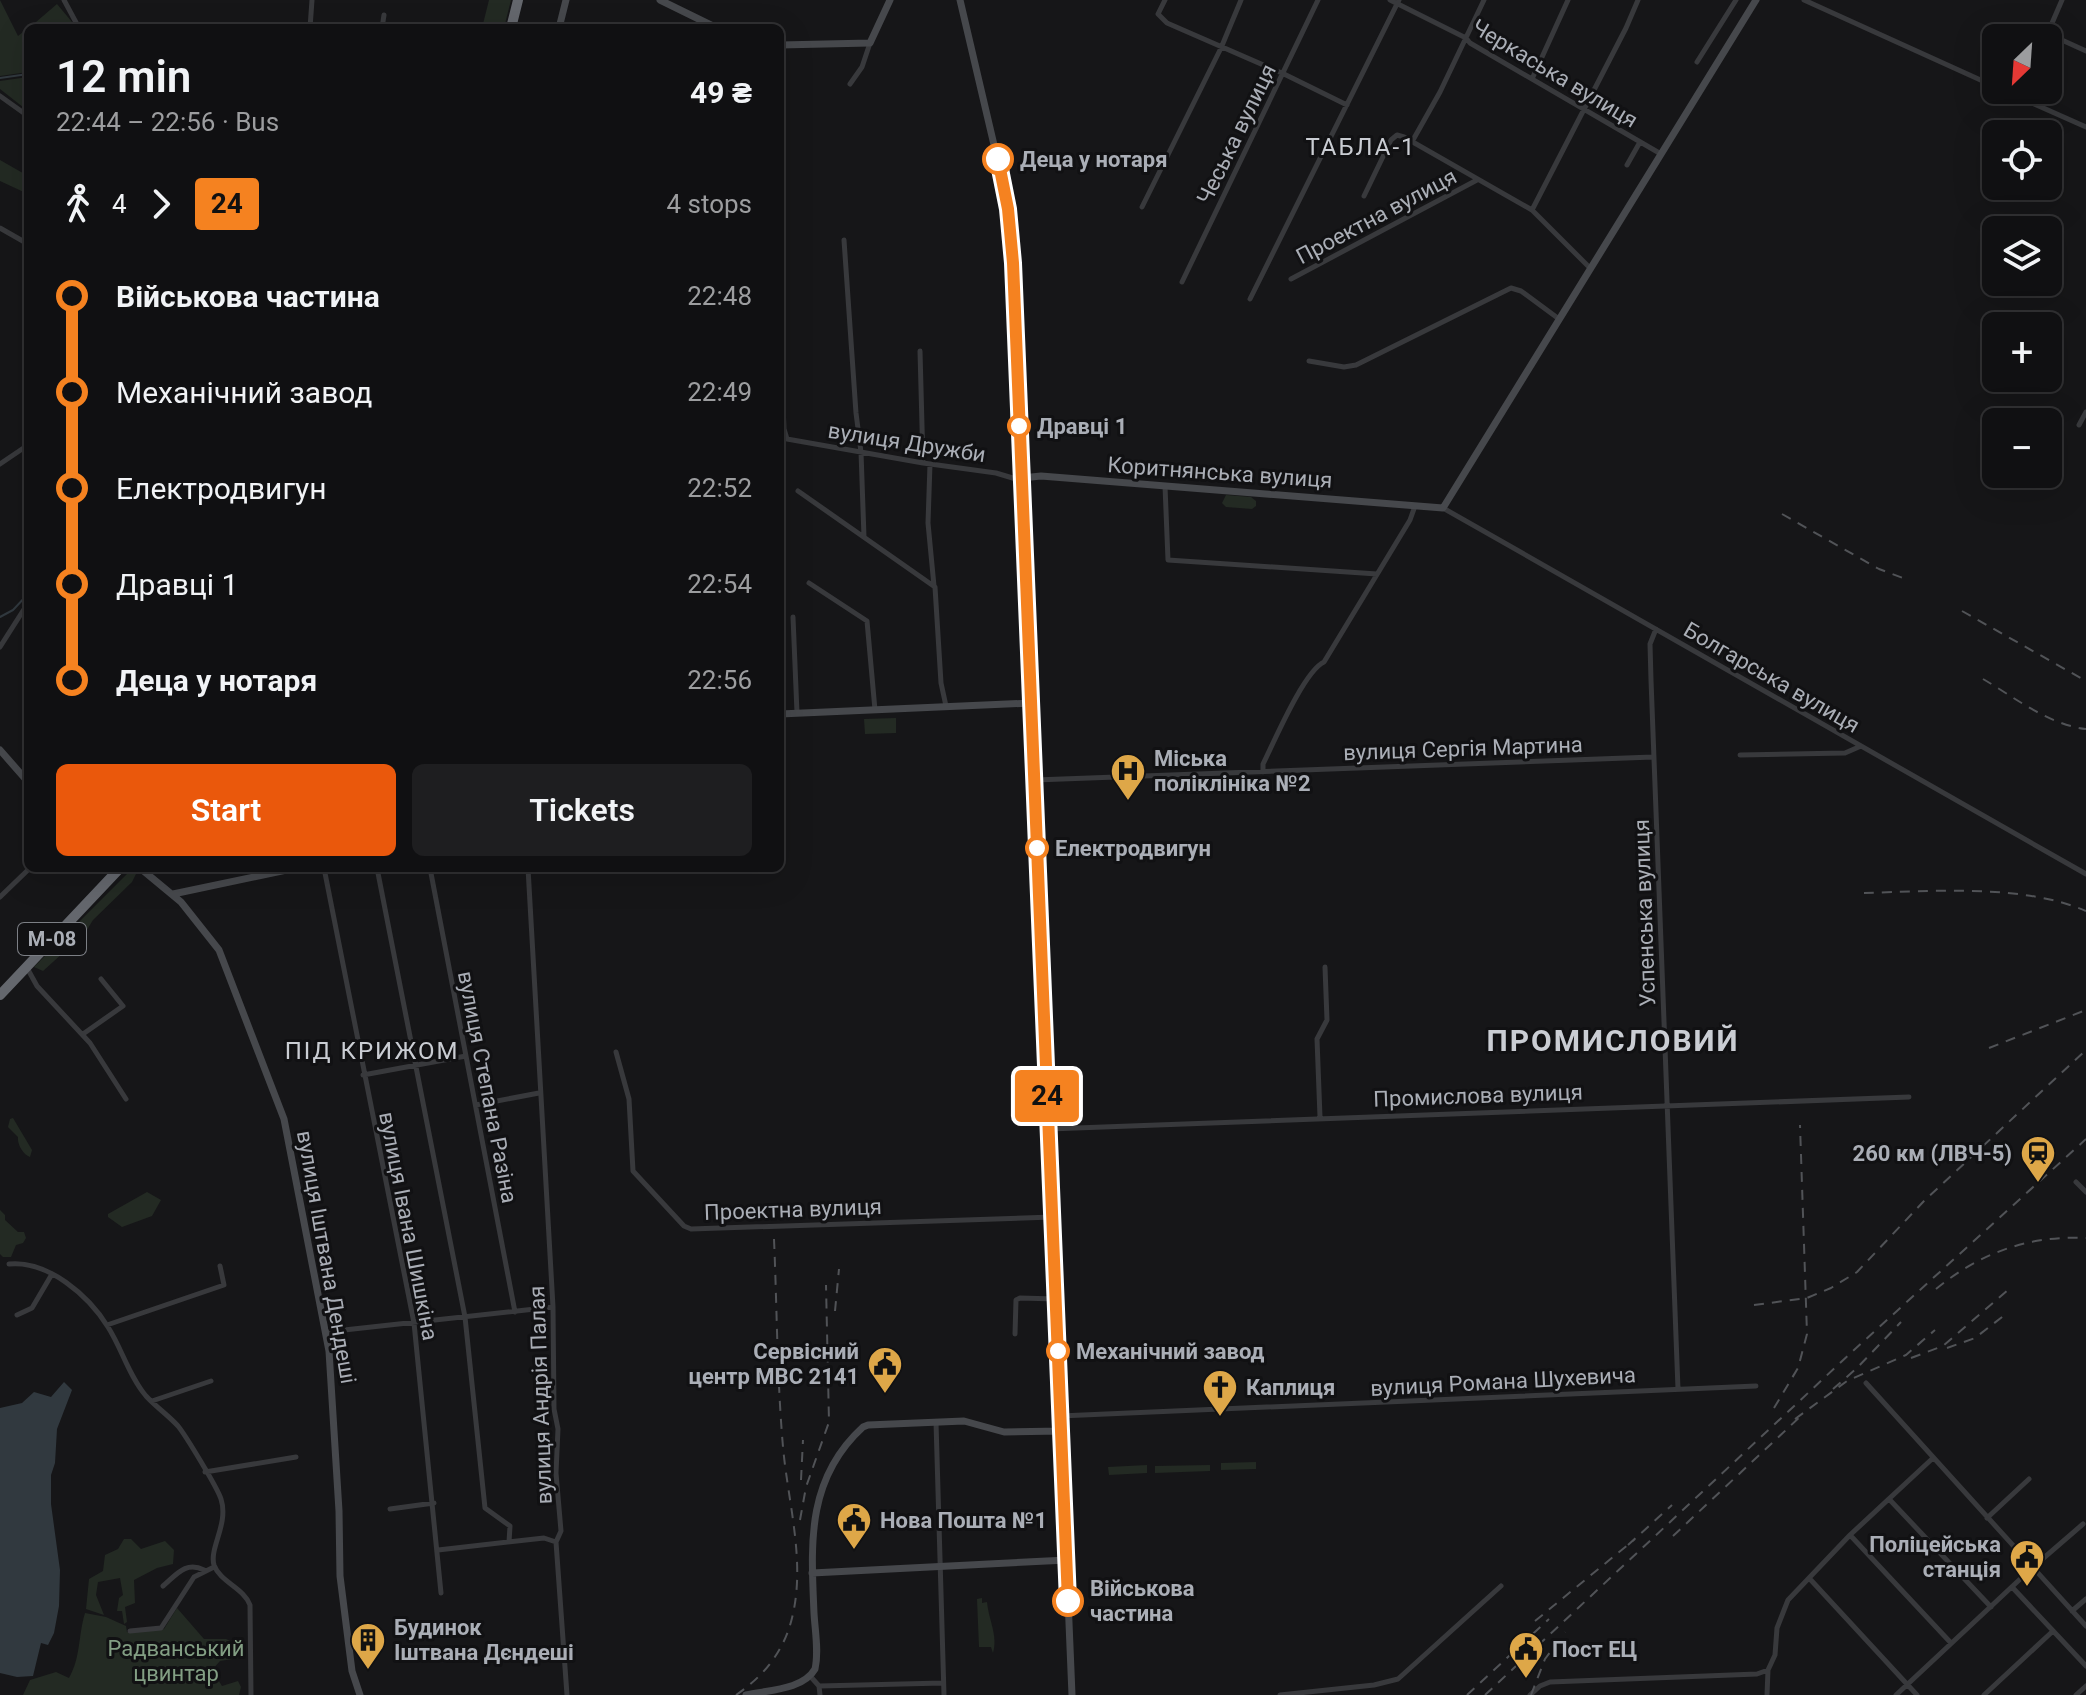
<!DOCTYPE html>
<html lang="en">
<head>
<meta charset="utf-8">
<style>
	body { margin:0; font-family:Roboto,sans-serif; background:#1e1e20; color:#f1f3f6; height:100vh; display:flex; flex-direction:column; font-size:30px; white-space:nowrap }
	* { box-sizing:border-box; margin:0 }
	p { font-size:26px; color:#9c9d9f }
	.icon { flex:none; width:44px; height:44px; fill:none; stroke:currentColor; stroke-width:2; stroke-linecap:round; stroke-linejoin:round }
	.map { position:relative; flex:1; overflow:hidden }
	.side { position:absolute; left:24px; top:24px; width:760px; height:848px; display:flex; flex-direction:column; background:#101012; border-radius:12px; box-shadow:0 8px 32px #0002,0 0 0 2px #303032 }
	.side>* { flex:none }
	.badge { padding:0 16px; border-radius:6px; font-size:28px; line-height:52px }
	.needle { width:52px; rotate:205deg }
	.fabs { position:absolute; left:1982px; top:24px; display:grid; gap:16px }
	.fabs a { display:grid; place-items:center; width:80px; height:80px; border-radius:12px; background:#101012; box-shadow:0 8px 32px #0002,0 0 0 2px #303032; font-size:40px }
	.map>.badge { position:absolute; translate:-50% -50%; box-shadow:0 0 0 4px #fff }
	.legs { display:flex; align-items:center; gap:12px; height:88px; padding:0 32px; font-size:26px }
	.legs p { margin-inline-start:auto }
	.summary { display:flex; align-items:center; justify-content:space-between; height:136px; padding:0 32px }
	h1 { font-size:44px; font-weight:600; line-height:60px }
	.primary-button { display:flex; gap:16px; margin-top:auto; padding:16px 32px }
	.primary-button a { flex:1; height:92px; border-radius:12px; background:#ea580c; color:#fff; font-size:32px; font-weight:600; line-height:92px; text-align:center }
	.primary-button a+a { background:#1e1e20; color:#f1f3f6 }
	ul { padding:0 32px; list-style:none }
	li { display:flex; align-items:center; gap:28px; height:96px; font-size:30px }
	li i { display:grid; place-items:center; width:12px; height:100%; margin:0 10px; background:currentColor }
	li i::after { content:''; width:20px; height:20px; margin:-10px; border:6px solid; border-radius:50%; background:#101012 }
	li p { margin-inline-start:auto }
	li:first-child i { background:linear-gradient(#0000 50%,currentColor 0) }
	li:last-child i { background:linear-gradient(currentColor 50%,#0000 0) }
	.map>svg:first-child { display:block }
	.green { fill:#232a23 }
	.water { fill:#31393f }
	.lines { fill:none; stroke-linecap:round; stroke-linejoin:round }
	.stream { stroke:#31393f; stroke-width:2 }
	.street { stroke:#38393c; stroke-width:5 }
	.secondary { stroke:#46484c; stroke-width:7 }
	.highway { stroke:#64676d; stroke-width:10 }
	.rail { stroke:#515357; stroke-width:2; stroke-dasharray:10 8; stroke-linecap:butt }
	.line-1-casing { stroke:#fff; stroke-width:18 }
	.line-1 { stroke:#f58220; stroke-width:12 }
	.stop-1-dot { fill:#fff; stroke:#f58220; stroke-width:4 }
	.labels { text-anchor:middle; stroke-width:6; stroke-linejoin:round; paint-order:stroke }
	.shield { fill:#111113; stroke:#7c7f85; stroke-width:2 }
	.shield-label { font-size:20px; font-weight:bold; fill:#aaaeb6 }
	.street-label { font-size:22px; fill:#aaaeb6; stroke:#111113 }
	.stop-label { font-size:22px; font-weight:bold; fill:#aaaeb6; stroke:#111113; text-anchor:start }
	.poi-label { font-size:22px; font-weight:bold; fill:#aaaeb6; stroke:#111113; text-anchor:start }
	.park-label { font-size:22px; fill:#839f84; stroke:#111113 }
	.neighbourhood-label { font-size:24px; letter-spacing:2px; fill:#cacdd3; stroke:#111113 }
	.district-label { font-size:30px; font-weight:bold; letter-spacing:2px; fill:#cacdd3; stroke:#111113 }
</style>
</head>
<body>
<div class="map">
<svg width="2086" height="1695" viewBox="0 0 2086 1695">
	<rect width="100%" height="100%" fill="#161618"/>
	<path class="green" d="M0,0l18,36 10,-8v44l-28,4z
		M489,0h22l-7,28h-22z
		M57,4l20,24h-48z
		M28,77v34l-28,-22v-8z
		M0,160l28,16v18l-28,-13z
		M1226,495l25,2 5,4v5l-4,3 -26,-2 -4,-4z
		M896,718v15l-31,1 -1,-15z
		M132,869l5,3 -5,10 -39,38 -8,13 -42,38 -9,-4z
		M13,1118l19,32 -2,7c-7,-2 -13,-13 -12,-20l-10,-10 2,-8z
		M147,1192l14,8 -9,16 -30,11 -14,-10v-3z
		M0,1210l5,5v5l13,12h6l2,6 -3,5 -7,2 -5,12h-8l-3,-3z
		M1256,1462v7l-35,1v-7z
		M1147,1465v8l-38,2 -1,-8z
		M1210,1465v6l-55,2v-7z
		M124,1539h7l10,10 24,-8 9,9 -1,14 -16,4 -23,12 1,23 -10,4 2,15 -3,2 -2,-13h-5l2,-13 4,-3 -3,-17 -22,4 -2,13 8,20 -18,-6 3,-30 14,-8 2,-16 13,-6z
		M982,1598v5l5,-1c2,20 11,32 6,51l-2,-6h-12l-2,-48z
		M177,1608l27,31h22l19,9v9l-25,4 -8,9 10,16 16,-5 3,6 -2,8h-216l7,-15 26,-8 13,6c12,-21 9,-42 16,-65l21,4 20,9 1,6 37,-3z"/>
	<path class="water" d="M64,1382l8,8 -15,39 -2,34 -4,12v29l9,66 -1,36 -5,27 -6,12 -7,-2 -8,33 -16,1 -17,-4v-265l22,-5 12,-11 17,5z"/>
	<g class="lines">
		<path class="stream" d="M0,78l28,-4
			M0,617l13,-7 15,-16"/>
		<path class="street" d="M64,0l15,28
			M1165,0l-7,14 9,9 117,51 63,31
			M1390,0l76,38 4,5 191,111
			M1804,0l192,87
			M310,28l2,-28
			M382,28l2,-13
			M2046,37l7,-1 33,15
			M2046,37l16,-37
			M1697,62l39,-62
			M1532,79l36,-79
			M850,84l12,-17 8,-24
			M2003,90l83,37
			M0,96l28,20
			M1413,140l27,-48 44,-92
			M1627,165l13,-23
			M1364,196l27,-56 6,-5 7,2 128,73 58,58
			M1142,207l79,-159 20,-48
			M1532,210l94,-182 12,-28
			M0,228l28,16
			M844,240l12,173 5,39 3,85
			M1291,279l186,-99
			M1182,282l136,-282
			M1250,299l149,-299
			M780,333l4,96 3,10 136,24 73,10 20,6 6,-1
			M920,351l3,112
			M1309,361l35,6 12,-2 155,-77 10,3 38,28
			M2079,425l7,-13
			M0,464l28,-19
			M930,464l-2,59 6,63
			M1165,486l3,74 209,14
			M798,491l137,96 6,96 5,23
			M1443,508l643,366
			M809,583l58,38 8,89
			M793,617l4,96
			M1656,629l-6,15 1,36 27,709
			M0,647l28,-44
			M1740,755l105,-2 16,-7
			M1263,772v-8c11,-22 41,-93 61,-102l86,-142 5,-14
			M1035,780l618,-23
			M324,868l90,455 27,270
			M377,868l88,449 20,191 25,18 -1,16
			M430,868l85,444
			M528,868l25,439 1,102 4,20 -2,44 5,58 -5,11 11,153
			M0,897l30,-29
			M26,966l11,20 53,57 36,56
			M83,1034l40,-28 -22,-27
			M616,1052l13,47 4,72 51,55 7,3 362,-12
			M363,1075l103,-19
			M476,1105l63,-12
			M1320,1117l-3,-78 10,-19 -2,-53
			M1049,1129l860,-32
			M2076,1182l10,10
			M9,1264c39,-4 80,32 99,63 14,22 21,49 38,69 10,11 22,19 32,30 8,10 39,61 43,73 8,25 -12,49 -7,66 6,17 30,23 36,40l1,90
			M17,1315l15,-7 20,-34
			M107,1325l117,-40 -4,-19
			M326,1332l227,-25
			M1015,1334l1,-34 4,-2 36,1
			M1866,1383l220,243
			M152,1401l59,-20
			M1060,1416l696,-30
			M936,1422l8,273
			M205,1472l91,-15
			M1889,1499l102,108
			M390,1509l44,-6
			M1987,1518l42,-39
			M1850,1535l101,108
			M438,1550l106,-12 12,4
			M1809,1578l108,117
			M163,1586c14,-12 23,-25 41,-16
			M2012,1587l74,79
			M2072,1611l14,-12
			M130,1631l31,-3 33,-51 20,-10
			M811,1677l8,9 1,9
			M819,1686l124,-3
			M1280,1695l94,-10 24,-6 103,-93
			M1530,1695l10,-9 10,-4 207,-8 11,-4
			M1767,1695l1,-25 7,-15 2,-27 11,-28 62,-65 83,-77
			M1896,1695l136,-127 51,-44
			M1984,1695l69,-64
			M2076,1695l10,-9"/>
		<path class="secondary" d="M660,0l57,28
			M960,0l42,179 9,50 61,1466
			M559,28l7,-28
			M780,45l90,-2 20,-43
			M1022,478l19,-2 402,32 313,-508
			M780,714l252,-11
			M0,750l28,32
			M140,868l41,34 38,48 65,169 45,232 10,160 1,65 12,95 8,24
			M173,894l123,-26
			M812,1573l255,-13
			M746,1695c22,-5 57,-5 69,-26 4,-17 0,-38 -1,-56 -3,-69 -8,-134 49,-186l5,-2 96,-4 40,11 57,-1"/>
		<path class="highway" d="M511,28l7,-28
			M0,995l120,-127"/>
		<path class="rail" d="M1782,514l97,55 24,9
			M1962,611l124,70
			M1983,679c31,18 66,46 103,50
			M1864,893c68,-2 160,-9 222,18
			M1989,1048l97,-38
			M1936,1289c44,-36 93,-54 150,-51
			M1754,1305l53,-7 24,-10 26,-16 67,-71 162,-151
			M835,1311l4,-42
			M1947,1348l28,-10 31,-24
			M1911,1358l32,-12 65,-56
			M1833,1389l24,-21 44,-46
			M1774,1408l24,-40 9,-34 -7,-209
			M1795,1419l52,-38 59,-26 29,-25
			M801,1480l2,-40
			M800,1520l6,-33 23,-65 -3,-137
			M1673,1536l130,-122
			M1628,1545l44,-40
			M1535,1621l100,-82
			M736,1695c28,-19 48,-44 56,-77 14,-56 -4,-115 -9,-171 -6,-69 -6,-139 -9,-208
			M1467,1695l82,-76
			M1485,1695l369,-345 232,-211
			M1531,1695l14,-36 20,-27"/>
	</g>
	<g class="lines">
		<g class="line-1-casing">
			<path id="line-1" d="M998,159l10,50 5,54 55,1338"/>
		</g>
		<use href="#line-1" class="line-1"/>
	</g>
	<defs>
		<g id="hospital-pin" transform="scale(1.8)"><path d="M0 17L-7.5 6A9.5 9.5 0 1 1 7.5 6Z" fill="#dea748" stroke="#111113"/><path d="M-5-5h3v3.5h4V-5h3V5h-3V1.5h-4V5h-3Z" fill="#111"/></g>
		<g id="station-pin" transform="scale(1.8)"><path d="M0 17L-7.5 6A9.5 9.5 0 1 1 7.5 6Z" fill="#dea748" stroke="#111113"/><path d="M-3-6H3Q5-6 5-4V2Q5 4 3 4L4.5 6H3L1.5 4h-3L-3 6H-4.5L-3 4Q-5 4-5 2V-4Q-5-6-3-6ZM-3.5-4v3h7v-3ZM-3.5 1v1.5H-2V1ZM2 1v1.5H3.5V1Z" fill="#111"/></g>
		<g id="civic-pin" transform="scale(1.8)"><path d="M0 17L-7.5 6A9.5 9.5 0 1 1 7.5 6Z" fill="#dea748" stroke="#111113"/><path d="M-.6-6.5H3V-4.5H.6V-3L4-1V1h2V6H-6V1h2V-1L-.6-3ZM-1.2 2.5V6h2.4V2.5Z" fill="#111"/></g>
		<g id="church-pin" transform="scale(1.8)"><path d="M0 17L-7.5 6A9.5 9.5 0 1 1 7.5 6Z" fill="#dea748" stroke="#111113"/><path d="M-1.2-6h2.4v3.5h3.3v2.4h-3.3V6h-2.4V-.1h-3.3v-2.4h3.3Z" fill="#111"/></g>
		<g id="building-pin" transform="scale(1.8)"><path d="M0 17L-7.5 6A9.5 9.5 0 1 1 7.5 6Z" fill="#dea748" stroke="#111113"/><path d="M-4-6H4V6H1V3H-1V6H-4ZM-2.5-4.3h1.7v1.8h-1.7ZM.8-4.3h1.7v1.8H.8ZM-2.5-1h1.7V.8h-1.7ZM.8-1h1.7V.8H.8Z" fill="#111"/></g>
	</defs>
	<g fill-rule="evenodd">
		<use href="#hospital-pin" x="1128" y="771"/>
		<use href="#station-pin" x="2038" y="1153"/>
		<use href="#civic-pin" x="885" y="1364"/>
		<use href="#church-pin" x="1220" y="1387"/>
		<use href="#civic-pin" x="854" y="1520"/>
		<use href="#civic-pin" x="2027" y="1557"/>
		<use href="#building-pin" x="368" y="1640"/>
		<use href="#civic-pin" x="1526" y="1649"/>
	</g>
	<g class="stop-1-dot">
		<circle cx="998" cy="159" r="14"/>
		<circle cx="1019" cy="426" r="10"/>
		<circle cx="1037" cy="848" r="10"/>
		<circle cx="1058" cy="1351" r="10"/>
		<circle cx="1068" cy="1601" r="14"/>
	</g>
	<g class="labels">
		<rect class="shield" x="18" y="923" width="68" height="32" rx="6"/>
		<g class="shield-label">
			<text x="52" y="946">М-08</text>
		</g>
		<g class="street-label">
			<text transform="translate(1555 73) rotate(31)" y="8">Черкаська вулиця</text>
			<text transform="translate(1236 134) rotate(-64)" y="8">Чеська вулиця</text>
			<text transform="translate(1376 216) rotate(-28)" y="8">Проектна вулиця</text>
			<text transform="translate(907 442) rotate(9)" y="8">вулиця Дружби</text>
			<text transform="translate(1220 472) rotate(4)" y="8">Коритнянська вулиця</text>
			<text transform="translate(1772 677) rotate(30)" y="8">Болгарська вулиця</text>
			<text transform="translate(1463 748) rotate(-2)" y="8">вулиця Сергія Мартина</text>
			<text transform="translate(1644 913) rotate(-92)" y="8">Успенська вулиця</text>
			<text transform="translate(488 1087) rotate(79)" y="8">вулиця Степана Разіна</text>
			<text transform="translate(1478 1095) rotate(-2)" y="8">Промислова вулиця</text>
			<text transform="translate(793 1209) rotate(-2)" y="8">Проектна вулиця</text>
			<text transform="translate(409 1226) rotate(79)" y="8">вулиця Івана Шишкіна</text>
			<text transform="translate(327 1257) rotate(80)" y="8">вулиця Іштвана Дендеші</text>
			<text transform="translate(1503 1381) rotate(-3)" y="8">вулиця Романа Шухевича</text>
			<text transform="translate(540 1395) rotate(-92)" y="8">вулиця Андрія Палая</text>
		</g>
		<g class="stop-label">
			<text x="1020" y="167">Деца у нотаря</text>
			<text x="1037" y="434">Дравці 1</text>
			<text x="1055" y="856">Електродвигун</text>
			<text x="1076" y="1359">Механічний завод</text>
			<text x="1090" y="1596">Військова<tspan x="1090" dy="25">частина</tspan></text>
		</g>
		<g class="poi-label">
			<text x="1154" y="766">Міська<tspan x="1154" dy="25">поліклініка №2</tspan></text>
			<text x="2012" y="1161" text-anchor="end">260 км (ЛВЧ-5)</text>
			<text x="859" y="1359" text-anchor="end">Сервісний<tspan x="859" dy="25">центр МВС 2141</tspan></text>
			<text x="1246" y="1395">Каплиця</text>
			<text x="880" y="1528">Нова Пошта №1</text>
			<text x="2001" y="1552" text-anchor="end">Поліцейська<tspan x="2001" dy="25">станція</tspan></text>
			<text x="394" y="1635">Будинок<tspan x="394" dy="25">Іштвана Дєндеші</tspan></text>
			<text x="1552" y="1657">Пост ЕЦ</text>
		</g>
		<g class="park-label">
			<text x="176" y="1656">Радванський<tspan x="176" dy="25">цвинтар</tspan></text>
		</g>
		<g class="neighbourhood-label">
			<text x="1361" y="155">ТАБЛА-1</text>
			<text x="372" y="1059">ПІД КРИЖОМ</text>
		</g>
		<g class="district-label">
			<text x="1613" y="1051">ПРОМИСЛОВИЙ</text>
		</g>
	</g>
</svg>
<div class="fabs">
<a><svg class="needle" viewBox="-14 -14 28 28"><path d="M0-13l5 13h-10z" fill="#e53935"/><path d="M0 13l5-13h-10z" fill="#9c9d9f"/></svg></a>
<a><svg class="icon" aria-label="locate" viewBox="0 0 24 24"><circle cx="12" cy="12" r="6"/><path d="M12 2v4M12 18v4M2 12h4M18 12h4"/></svg></a>
<a><svg class="icon" aria-label="layers" viewBox="0 0 24 24"><path d="M12 4l9 5-9 5-9-5zM3 14l9 5 9-5"/></svg></a>
<a>+</a>
<a>−</a>
</div>
<b class="badge" style="left:1047px;top:1096px;background:#f58220;color:#111">24</b>
<section class="side">
<div class="summary"><div><h1>12 min</h1><p>22:44 – 22:56 · Bus</p></div><b>49 ₴</b></div>
<div class="legs"><svg class="icon" aria-label="walk" viewBox="0 0 24 24"><circle cx="13" cy="4" r="2"/><path d="M13 8l-2 6 4 7M11 14l-3 7M7 12l3-4h3l4 4"/></svg>4<svg class="icon" aria-label="forward" viewBox="0 0 24 24"><path d="M9 5l7 7-7 7"/></svg><b class="badge" style="background:#f58220;color:#111">24</b><p>4 stops</p></div>
<ul>
<li><i style="color:#f58220"></i><b>Військова частина</b><p>22:48</p></li>
<li><i style="color:#f58220"></i><span>Механічний завод</span><p>22:49</p></li>
<li><i style="color:#f58220"></i><span>Електродвигун</span><p>22:52</p></li>
<li><i style="color:#f58220"></i><span>Дравці 1</span><p>22:54</p></li>
<li><i style="color:#f58220"></i><b>Деца у нотаря</b><p>22:56</p></li>
</ul>
<div class="primary-button"><a>Start</a><a>Tickets</a></div>
</section>
</div>
</body>
</html>
